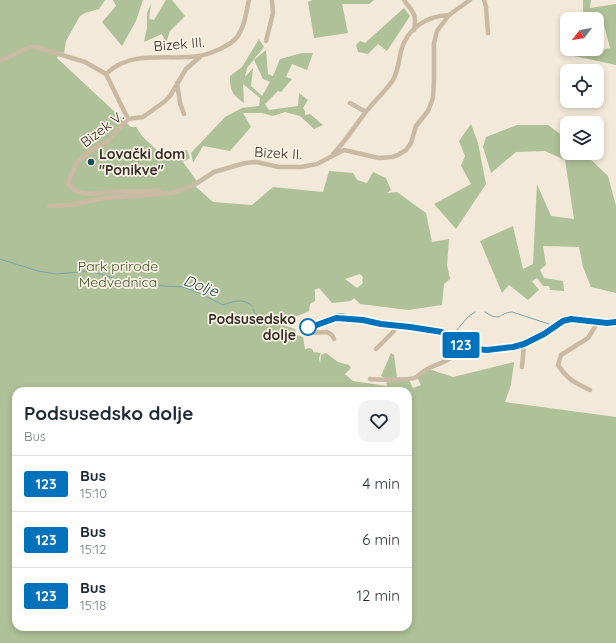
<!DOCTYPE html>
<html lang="en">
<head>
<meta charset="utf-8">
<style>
	body { margin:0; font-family:Quicksand,sans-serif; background:#f2f2f3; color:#1f2937; height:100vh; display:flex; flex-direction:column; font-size:15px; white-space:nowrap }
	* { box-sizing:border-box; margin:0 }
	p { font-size:13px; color:#747a83 }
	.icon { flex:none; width:22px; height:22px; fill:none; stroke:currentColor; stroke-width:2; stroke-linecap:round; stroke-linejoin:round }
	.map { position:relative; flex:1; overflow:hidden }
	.panel { position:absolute; left:12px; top:387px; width:400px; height:244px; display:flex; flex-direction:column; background:#fff; border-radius:12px; box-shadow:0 2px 6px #0003 }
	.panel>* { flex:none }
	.badge { padding:0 8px; border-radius:3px; font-size:14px; line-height:26px }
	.needle { width:26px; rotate:239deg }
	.fabs { position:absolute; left:560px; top:12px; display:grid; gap:8px }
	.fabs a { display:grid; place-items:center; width:44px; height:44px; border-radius:8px; background:#fff; box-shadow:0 2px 6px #0003; font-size:20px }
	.map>.badge { position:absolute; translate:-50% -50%; box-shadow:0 0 0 2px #fff }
	.round { display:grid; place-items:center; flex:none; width:42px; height:42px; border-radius:12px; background:#f2f2f3 }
	.overview { display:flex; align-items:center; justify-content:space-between; height:68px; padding:0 12px }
	h1 { font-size:19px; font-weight:800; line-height:30px }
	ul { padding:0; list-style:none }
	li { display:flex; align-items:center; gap:12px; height:56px; padding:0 12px; border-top:1px solid #e0e1e3 }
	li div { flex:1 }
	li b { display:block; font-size:15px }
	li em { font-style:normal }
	li .badge { min-width:44px; font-weight:700; text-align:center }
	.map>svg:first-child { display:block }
	.green { fill:#afc198; fill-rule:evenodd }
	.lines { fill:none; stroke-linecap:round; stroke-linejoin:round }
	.stream { stroke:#77a6af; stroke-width:1 }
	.minor { stroke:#cabaa4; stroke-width:4.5 }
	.tertiary { stroke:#cabaa4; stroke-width:5.5 }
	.line-casing { stroke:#fff; stroke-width:9 }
	.line { stroke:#0072bc; stroke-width:6 }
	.poi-dot { fill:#1b4c57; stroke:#f9f2e5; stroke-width:1.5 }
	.stop-dot { fill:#fff; stroke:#0072bc; stroke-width:2 }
	.labels { text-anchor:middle; stroke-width:3.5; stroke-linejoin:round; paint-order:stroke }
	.street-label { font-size:14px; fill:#352c26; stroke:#f9f2e5 }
	.poi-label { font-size:14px; font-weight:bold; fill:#352c26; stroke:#f9f2e5; text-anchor:start }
	.park-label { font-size:14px; fill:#3f5429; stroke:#f9f2e5 }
	.stop-label { font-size:14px; font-weight:bold; fill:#352c26; stroke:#f9f2e5; text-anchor:end }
	.water-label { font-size:15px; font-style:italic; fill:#1b4c57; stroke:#f9f2e5 }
</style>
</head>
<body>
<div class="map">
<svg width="616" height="643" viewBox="0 0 616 643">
	<rect width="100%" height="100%" fill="#f2e9d8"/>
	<path class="green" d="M0,0h105l-6,9 -14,4 -5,3 -14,25 -2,12 -4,-1 -3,6 74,69h5l6,9 21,20 24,-6 3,8 -7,4 16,22 -4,2 18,16 39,3 21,-18 50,5 6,-21 24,2 4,7 10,3 6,-11 13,6 5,12 -4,3 10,-1 29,21 6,29 17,-3 -2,26 3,14 -6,5 -2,21 -34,5 -48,-6 -6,-6 -3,3 -19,2 -13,-15 -5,2 1,1v10l-5,3 -1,7 -9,4 -14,5 -7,-2 4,7 12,4 2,6 6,2 2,12 5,-1 3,2v2l8,1 -2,5 1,5 1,-8 5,-2 12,9 11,3 2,3 -6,6 8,7 34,5 -1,-6h23l4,8 8,-3 -4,-8 12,-8 24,8 61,-15 -3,23 -6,17 111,15v226h-616zM360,274l3,3 -1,4 1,2 -6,5 -12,-9zM16,391h392v236h-392z
		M113,0h30l-7,21 -14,25 -20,-24 14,-16z
		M166,0h6l13,16 -15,15 -4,12 -4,-9 -18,8 3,-14v-15l4,-9 -2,15 5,1z
		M312,0h62l-5,4h-27l6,29 -34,5 -6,-36z
		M583,0h8l-1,8 26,-4v61l-42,-9 36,-8 -8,-31h-19z
		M404,8l6,8 -23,35 -9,-7 -10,10 -10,-2 -2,-7 4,-4 5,2z
		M259,39l5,8 -17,21 -2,9 8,-9 -2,18 11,10 8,-14 -7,-3 -9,-19 12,-10 2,24 5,2 7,-17 22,-6h11l-6,17 -15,-6 -6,13 6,2 -11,13 -3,-1 -13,13 4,6 29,-4 1,-13 9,7 -5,8 2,3v4l5,-1 13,11 -9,4 -14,-13 -15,-4 -12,4 -11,-3h-19l8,14 -21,24 -27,-5 -10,17 -2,-10 34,-36 17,-9 17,-2 1,-8 -17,-14 1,19c-12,-9 -14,-12 -14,-27l12,-9z
		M471,124l7,19 8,41 -30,45 -22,-25 37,-20 -10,-18 4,-10 -6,-15z
		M517,125h31l19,14v14h17l24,23 8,30v87l-25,-6 -8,-20 -4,-20 -36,-1 3,19 -6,5 4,8 19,3 1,10 -14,-1 -1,-4h-6l-6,-8 -5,3 7,9 -11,10 -19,-15 -7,8 -22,-52 33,-15 10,43 10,-5 4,-80 14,32 23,3 -9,-59 -20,-9 -29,1 -25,21 -8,-26 3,-10z
		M391,353l3,2 3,23h-12l-4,-2z"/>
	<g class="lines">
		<path class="stream" d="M0,259l38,12 18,3 34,-3 20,6 20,7 53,3 16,6 24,12c10,-4 21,-7 29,1
			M253,309c2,11 20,11 29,13
			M485,312c16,11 13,1 27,0l37,12
			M328,318c6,-5 14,-6 21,-2
			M371,319l9,2
			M448,333l8,-2 12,-14 7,-5"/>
		<path class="minor" d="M404,0c9,13 13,13 10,30
			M484,0l2,7 2,26
			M266,41l7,-28 -1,-13
			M0,61l30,-14h6l49,15 21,12c25,-25 62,-13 93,-18 7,-1 14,-4 21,-7 8,-4 16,-8 20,-17 6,-10 6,-21 9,-32
			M106,74l22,45
			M177,83l3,20 4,11
			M350,103l16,9
			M333,154c13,-13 21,-27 32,-41 9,-12 20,-21 28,-33 5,-9 6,-20 8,-29 6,-23 26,-35 48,-36
			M161,193l-2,-2c-16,0 -33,0 -49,1 -11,0 -20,4 -31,0 -6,-1 -8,-5 -11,-9l8,-20 14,-12 18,-10 20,-22 15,-2 21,-15 6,-6 16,-27 14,-12
			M49,206l22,-1 32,-7 58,-4 15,-2 18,-7 20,-13 31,-9 11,-1 23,5h22l16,-3 27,-14 35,8 13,-1 6,-2 8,-5 5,-7 5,-17 12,-15 5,-13 1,-19v-36l3,-12 12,-16 21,-15
			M303,326l6,7 18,-1 5,3 2,4
			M376,349l17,-17 4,-6
			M522,367l2,-23
			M370,379c5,1 39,1 44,-1 5,-2 10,-8 15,-10 16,-7 23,-7 33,-22
			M590,390c-15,-7 -23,-11 -32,-25l3,-10 27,-17 10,-16"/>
		<path class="tertiary" d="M303,326l8,1 25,-9 27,2 18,4 29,3 32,5 12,7 8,7 14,3 11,1 26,-3 11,-3 20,-10 19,-13 8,-2 36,4 9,-1"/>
	</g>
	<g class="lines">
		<g class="line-casing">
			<path id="line" d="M303,326l8,1 25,-9 27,2 18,4 29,3 32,5 12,7 8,7 14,3 11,1 26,-3 11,-3 20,-10 19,-13 8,-2 36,4 9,-1"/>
		</g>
		<use href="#line" class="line"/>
	</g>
	<circle class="poi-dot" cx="91" cy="162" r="4"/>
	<circle class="stop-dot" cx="308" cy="327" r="8"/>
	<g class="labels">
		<g class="street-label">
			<text transform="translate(179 44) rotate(-5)" y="5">Bizek III.</text>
			<text transform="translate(102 129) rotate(-37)" y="5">Bizek V.</text>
			<text transform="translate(278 153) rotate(3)" y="5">Bizek II.</text>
		</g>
		<g class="poi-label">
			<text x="99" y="159">Lovački dom<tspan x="99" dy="16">"Ponikve"</tspan></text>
		</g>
		<g class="park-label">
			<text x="118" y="271">Park prirode<tspan x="118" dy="16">Medvednica</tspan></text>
		</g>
		<g class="stop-label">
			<text x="296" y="324">Podsusedsko<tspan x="296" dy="16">dolje</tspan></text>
		</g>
		<g class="water-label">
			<text transform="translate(201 286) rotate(20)" y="5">Dolje</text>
		</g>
	</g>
</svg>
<div class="fabs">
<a><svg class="needle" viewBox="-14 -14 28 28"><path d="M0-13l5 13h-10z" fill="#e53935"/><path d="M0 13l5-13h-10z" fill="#747a83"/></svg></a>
<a><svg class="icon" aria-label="locate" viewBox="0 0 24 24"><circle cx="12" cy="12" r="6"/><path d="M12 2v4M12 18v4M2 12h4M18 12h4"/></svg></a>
<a><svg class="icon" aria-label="layers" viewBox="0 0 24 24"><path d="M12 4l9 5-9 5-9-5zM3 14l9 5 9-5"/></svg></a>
</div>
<b class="badge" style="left:461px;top:345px;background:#0072bc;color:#fff">123</b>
<section class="panel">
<div class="overview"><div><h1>Podsusedsko dolje</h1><p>Bus</p></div><a class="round"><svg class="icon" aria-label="heart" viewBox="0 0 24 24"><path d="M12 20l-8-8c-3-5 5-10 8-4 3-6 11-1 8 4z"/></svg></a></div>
<ul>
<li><span class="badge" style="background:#0072bc;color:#fff">123</span><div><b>Bus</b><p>15:10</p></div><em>4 min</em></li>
<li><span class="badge" style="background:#0072bc;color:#fff">123</span><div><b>Bus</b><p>15:12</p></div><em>6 min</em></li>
<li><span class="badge" style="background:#0072bc;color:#fff">123</span><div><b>Bus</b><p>15:18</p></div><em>12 min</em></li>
</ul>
</section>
</div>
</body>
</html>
